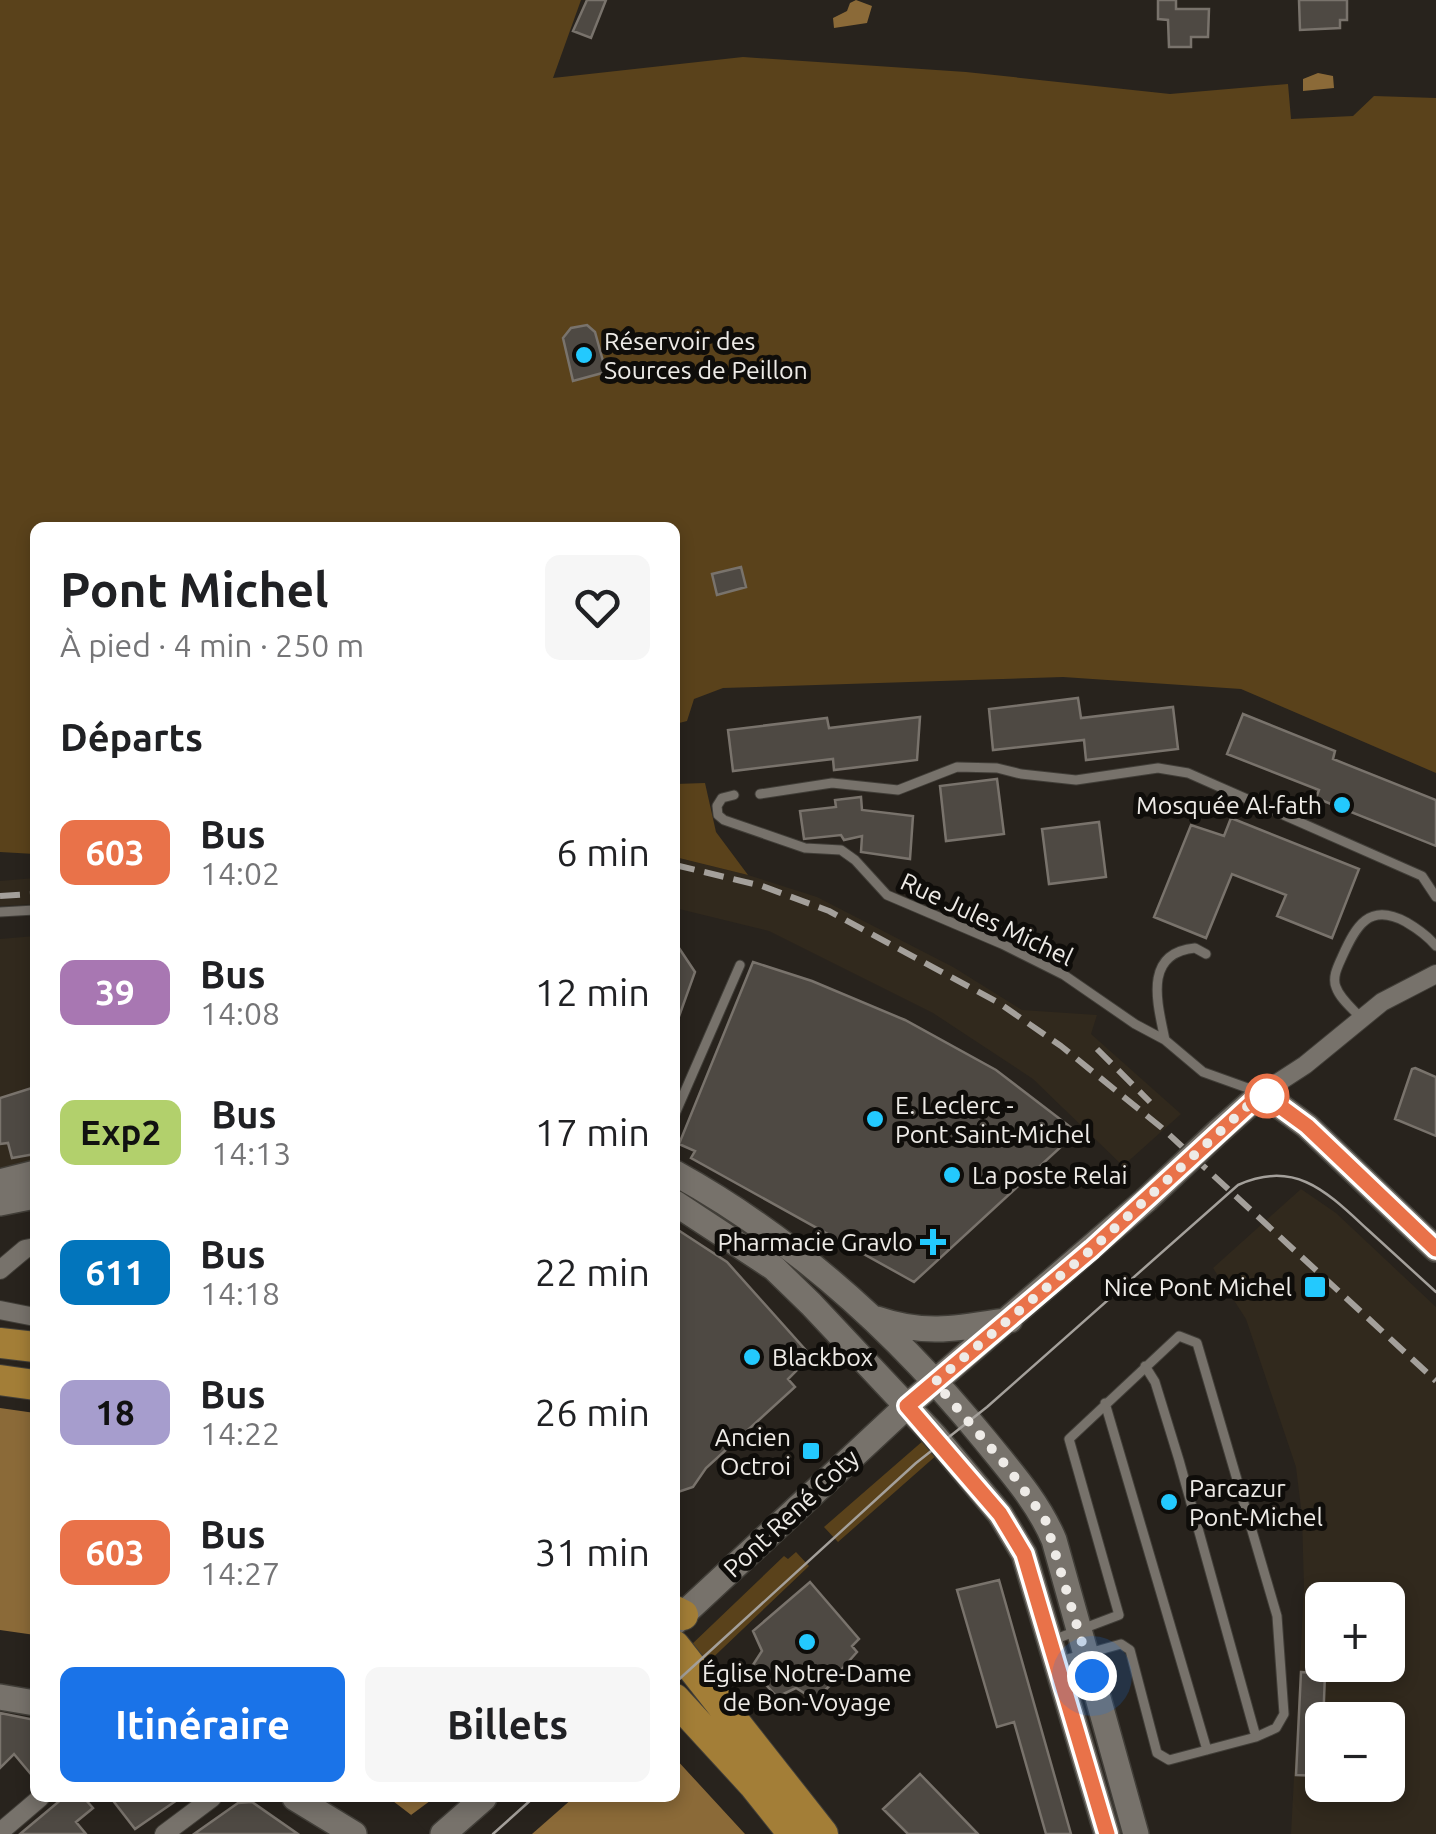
<!DOCTYPE html>
<html lang="fr">
<head>
<meta charset="utf-8">
<style>
	body { margin:0; font-family:Ubuntu,sans-serif; background:#f6f6f6; color:#202124; height:100vh; display:flex; flex-direction:column; font-size:38px; white-space:nowrap }
	* { box-sizing:border-box; margin:0 }
	p { font-size:32px; color:#757577 }
	.icon { flex:none; width:55px; height:55px; fill:none; stroke:currentColor; stroke-width:2; stroke-linecap:round; stroke-linejoin:round }
	.map { position:relative; flex:1; overflow:hidden }
	.panel { position:absolute; left:30px; top:522px; width:650px; height:1280px; display:flex; flex-direction:column; background:#fff; border-radius:15px; box-shadow:0 5px 15px #0003 }
	.panel>* { flex:none }
	.badge { padding:0 20px; border-radius:15px; font-size:35px; line-height:65px }
	.fabs { position:absolute; left:1305px; top:1582px; display:grid; gap:20px }
	.fabs a { display:grid; place-items:center; width:100px; height:100px; border-radius:15px; background:#fff; box-shadow:0 5px 15px #0003; font-size:50px }
	.you { position:absolute; width:50px; height:50px; margin:-25px; border:8px solid #fff; border-radius:50%; background:#1a73e8; box-shadow:0 0 0 15px #1a73e833 }
	.map>.badge { position:absolute; translate:-50% -50%; box-shadow:0 0 0 5px #fff }
	h2 { padding:0 30px; font-size:38px; line-height:90px }
	.round { display:grid; place-items:center; flex:none; width:105px; height:105px; border-radius:15px; background:#f6f6f6 }
	.head { display:flex; align-items:center; justify-content:space-between; height:170px; padding:0 30px }
	h1 { font-size:48px; font-weight:700; line-height:75px }
	.button { display:flex; gap:20px; margin-top:auto; padding:20px 30px }
	.button a { flex:1; height:115px; border-radius:15px; background:#1a73e8; color:#fff; font-size:40px; font-weight:700; line-height:115px; text-align:center }
	.button a+a { background:#f6f6f6; color:#202124 }
	ul { padding:0; list-style:none }
	li { display:flex; align-items:center; gap:30px; height:140px; padding:0 30px }
	li div { flex:1 }
	li b { display:block; font-size:38px }
	li em { font-style:normal }
	li .badge { min-width:110px; font-weight:700; text-align:center }
	.map>svg:first-child { display:block }
	.built { fill:#31291d; fill-rule:evenodd }
	.green { fill:#5a421b }
	.water { fill:#8b6a38 }
	.pier { fill:#28231d }
	.building { fill:#4e4943; stroke:#79736c; stroke-width:2.5 }
	.lines { fill:none; stroke-linecap:round; stroke-linejoin:round }
	.lane-casing { stroke:#413e38; stroke-width:11 }
	.street-casing { stroke:#413e38; stroke-width:20 }
	.secondary-casing { stroke:#413e38; stroke-width:28 }
	.primary-casing { stroke:#413e38; stroke-width:32 }
	.lane { stroke:#77726b; stroke-width:9 }
	.street { stroke:#77726b; stroke-width:18 }
	.secondary { stroke:#77726b; stroke-width:25 }
	.primary { stroke:#a37e37; stroke-width:30 }
	.tram { stroke:#a4a09b; stroke-width:2.5 }
	.rail { stroke:#a4a09b; stroke-width:6; stroke-dasharray:20 10; stroke-linecap:butt }
	.secondary-bridge-casing { stroke:#413e38; stroke-width:28; stroke-linecap:butt }
	.secondary-bridge { stroke:#77726b; stroke-width:25 }
	.line-casing { stroke:#fff; stroke-width:22 }
	.line { stroke:#e97249; stroke-width:15 }
	.walk { stroke:#eeebe7; stroke-width:10; stroke-dasharray:0 18 }
	.poi-dot { fill:#23c9fe; stroke:#0f0d0a; stroke-width:4 }
	.stop-dot { fill:#fff; stroke:#e97249; stroke-width:5 }
	.labels { text-anchor:middle; stroke-width:10; stroke-linejoin:round; paint-order:stroke }
	.poi-label { font-size:25px; fill:#eeebe7; stroke:#0f0d0a; text-anchor:start }
	.street-label { font-size:25px; fill:#eeebe7; stroke:#0f0d0a }
</style>
</head>
<body>
<div class="map">
<svg width="1436" height="1834" viewBox="0 0 1436 1834">
	<rect width="100%" height="100%" fill="#28231d"/>
	<path class="built" d="M675,857l73,18 69,22 136,70 69,43 75,5 -6,19 90,80 -58,52 -90,-87 -100,-66 -164,-82 -94,-23z
		M35,878v26l-35,2v-25z
		M35,936v223l-35,10v-230z
		M1301,1189l35,24 100,94v527h-145l13,-246 -2,-72 -6,-49 -50,-148 -33,-51zM1322,1600h66v65h-66zM1322,1720h66v65h-66z"/>
	<path class="green" d="M0,0h581l-28,78 190,-21 223,15 204,22 118,-10 3,35 62,-3 21,-20 62,2v675l-195,-84 -178,-12 -340,11 -29,11 -7,22 -12,3v-196h-640v326l-35,-2z
		M705,783l11,49 32,43 -73,-18v-73z
		M924,1440l14,14 -100,88 -14,-15z
		M796,1552l13,14 -107,102 -12,-22 94,-90 4,3z"/>
	<path class="water" d="M856,0l16,6 -5,17 -33,5 -1,-10 14,-7 3,-8z
		M1318,73l15,3 1,12 -31,3v-12z
		M0,1408l35,5v222l-35,-5z
		M675,1758l70,76h-309l-47,-36h286z"/>
	<path class="pier" d="M434,1798h139l-41,36h-104l-17,-19z"/>
	<path class="building" d="M587,0h19l-15,38 -18,-7z
		M1158,0h18v9h33l-1,28h-17v10h-22l-1,-27 -10,-1z
		M1299,0h48v20h-7v8l-40,2z
		M587,325l8,7 11,40 -33,9 -10,-43 8,-10z
		M741,567l5,20 -29,8 -5,-21z
		M1078,698l3,20 92,-11 5,42 -92,11 -2,-20 -91,10 -4,-41z
		M1243,714l92,37 -2,8 103,41v46l-120,-48 3,-8 -92,-36z
		M920,717l-3,43 -83,10 -1,-11 -100,12 -5,-41 99,-12 2,10z
		M997,779l7,55 -58,7 -6,-55z
		M861,797l1,13 51,6 -3,43 -49,-7 1,-16 -18,4 -3,-5 -37,4 -4,-28 36,-4 -1,-7z
		M1231,818l128,51 -27,69 -55,-22 9,-21 -54,-21 -26,64 -52,-21 37,-92 33,11z
		M1099,822l7,55 -57,7 -7,-55z
		M675,942l20,30 -18,50 -2,-1z
		M753,962l59,19 93,39 91,50 81,62 -163,150 -223,-124 4,-7 -16,-7z
		M1415,1068l21,9v59l-41,-17 17,-50z
		M35,1087v67l-23,4 -4,-15 -8,1v-46z
		M675,1228l52,34 84,94 -23,23 7,8 -89,81 -13,19 -18,6z
		M999,1580l72,254h-25l-32,-112 -17,5 -40,-137z
		M810,1582l49,57 -7,7 5,6 -16,18 2,3 -28,27 -19,-12 -19,9 -26,-29 11,-17 -9,-20z
		M1301,1672l24,2 -4,102 -25,-1z
		M0,1713l35,7v59l-21,-25 -14,14z
		M920,1774l58,60h-70l-25,-25z
		M63,1798h21l9,10 -17,14 10,12h-66z
		M111,1798h69l-45,31z
		M252,1802l46,32h-104l44,-31z"/>
	<g class="lines">
		<g class="lane-casing">
			<path id="lane" d="M760,794l72,-11 66,7 59,-23 40,1 24,6 55,6 82,-12 30,5 234,103 14,21
				M734,795l-12,3 -5,8 1,9 6,5 81,28 36,2 14,10 32,35 115,49 62,31 71,49 30,16 38,32 53,19
				M0,912l35,-2
				M1361,1018c-8,-9 -21,-19 -25,-31 -4,-10 2,-21 6,-30 14,-31 27,-55 64,-35 12,7 21,13 30,24
				M1165,1040c-7,-35 -23,-87 30,-92l11,6
				M675,1114l65,-149
				M1145,1366l10,16 24,78 77,277
				M1105,1403l102,347
				M1053,1640l66,-25 -50,-176 110,-103 18,7 80,273 7,98 -8,14 -20,9 -87,23 -12,-7 -27,-103 -9,-6 -61,17"/>
		</g>
		<g class="street-casing">
			<path id="street" d="M1262,1093l43,-28 77,-63 54,-28
				M0,1270l25,-21 10,-2
				M0,1310l35,7
				M0,1832l40,-34
				M164,1834l48,-36"/>
		</g>
		<g class="secondary-casing">
			<path id="secondary" d="M1218,1132l44,-39 45,33 129,123
				M675,1173c121,67 223,160 310,267 26,32 53,62 69,100l82,294
				M0,1182l35,-9
				M0,1203l35,-7
				M675,1203l99,65 37,36 123,131 66,79 24,40 83,280
				M877,1319c49,17 83,9 133,1
				M675,1622l232,-216 239,-206
				M0,1697l35,6
				M295,1798l59,36
				M443,1834l41,-36"/>
		</g>
		<g class="primary-casing">
			<path id="primary" d="M0,1343l35,4
				M0,1380l35,5
				M675,1611l8,4
				M675,1646l148,188
				M675,1699l78,85 40,50"/>
		</g>
		<use href="#lane" class="lane"/>
		<use href="#street" class="street"/>
		<use href="#secondary" class="secondary"/>
		<use href="#primary" class="primary"/>
		<path class="tram" d="M675,1683l241,-220 71,-56 251,-222c57,-26 89,7 129,44 23,21 46,42 69,63
			M493,1834l40,-36"/>
		<path class="rail" d="M675,865l87,21 67,25 170,92 62,43 101,82 274,253
			M0,896l35,-2
			M1097,1049l53,53"/>
		<g class="secondary-bridge-casing">
			<path id="secondary-bridge" d="M1146,1200l72,-68"/>
		</g>
		<use href="#secondary-bridge" class="secondary-bridge"/>
	</g>
	<g class="lines">
		<g class="line-casing">
			<path id="line" d="M1107,1834l-83,-280 -24,-40 -93,-108 185,-157 170,-156 45,33 129,123"/>
		</g>
		<use href="#line" class="line"/>
		<path class="walk" d="M1092,1676l-47,-157 -37,-51 -73,-86 157,-133 170,-156 5,3"/>
	</g>
	<g class="poi-dot">
		<circle cx="584" cy="355" r="10"/>
		<circle cx="1342" cy="805" r="10"/>
		<circle cx="875" cy="1119" r="10"/>
		<circle cx="952" cy="1175" r="10"/>
		<path d="M928 1227h10v10h10v10h-10v10h-10v-10h-10v-10h10z"/>
		<rect x="1303" y="1275" width="24" height="24" rx="5"/>
		<circle cx="752" cy="1357" r="10"/>
		<rect x="801" y="1441" width="20" height="20" rx="5"/>
		<circle cx="1169" cy="1502" r="10"/>
		<circle cx="807" cy="1642" r="10"/>
	</g>
	<circle class="stop-dot" cx="1267" cy="1096" r="20"/>
	<g class="labels">
		<g class="poi-label">
			<text x="604" y="350">Réservoir des<tspan x="604" dy="29">Sources de Peillon</tspan></text>
			<text x="1322" y="814" text-anchor="end">Mosquée Al-fath</text>
			<text x="895" y="1114">E. Leclerc -<tspan x="895" dy="29">Pont Saint-Michel</tspan></text>
			<text x="972" y="1184">La poste Relai</text>
			<text x="913" y="1251" text-anchor="end">Pharmacie Gravlo</text>
			<text x="1292" y="1296" text-anchor="end">Nice Pont Michel</text>
			<text x="772" y="1366">Blackbox</text>
			<text x="791" y="1446" text-anchor="end">Ancien<tspan x="791" dy="29">Octroi</tspan></text>
			<text x="1189" y="1497">Parcazur<tspan x="1189" dy="29">Pont-Michel</tspan></text>
			<text x="807" y="1682" text-anchor="middle">Église Notre-Dame<tspan x="807" dy="29">de Bon-Voyage</tspan></text>
		</g>
		<g class="street-label">
			<text transform="translate(987 919) rotate(25)" y="9">Rue Jules Michel</text>
			<text transform="translate(791 1513) rotate(-43)" y="9">Pont René Coty</text>
		</g>
	</g>
</svg>
<div class="fabs">
<a>+</a>
<a>−</a>
</div>
<div class="you" style="left:1092px;top:1676px"></div>
<section class="panel">
<div class="head"><div><h1>Pont Michel</h1><p>À pied · 4 min · 250 m</p></div><a class="round"><svg class="icon" aria-label="heart" viewBox="0 0 24 24"><path d="M12 20l-8-8c-3-5 5-10 8-4 3-6 11-1 8 4z"/></svg></a></div>
<h2>Départs</h2>
<ul>
<li><span class="badge" style="background:#e97249;color:#fff">603</span><div><b>Bus</b><p>14:02</p></div><em>6 min</em></li>
<li><span class="badge" style="background:#a877b2;color:#fff">39</span><div><b>Bus</b><p>14:08</p></div><em>12 min</em></li>
<li><span class="badge" style="background:#b2d06c;color:#111">Exp2</span><div><b>Bus</b><p>14:13</p></div><em>17 min</em></li>
<li><span class="badge" style="background:#0275bc;color:#fff">611</span><div><b>Bus</b><p>14:18</p></div><em>22 min</em></li>
<li><span class="badge" style="background:#a69dcd;color:#111">18</span><div><b>Bus</b><p>14:22</p></div><em>26 min</em></li>
<li><span class="badge" style="background:#e97249;color:#fff">603</span><div><b>Bus</b><p>14:27</p></div><em>31 min</em></li>
</ul>
<div class="button"><a>Itinéraire</a><a>Billets</a></div>
</section>
</div>
</body>
</html>
